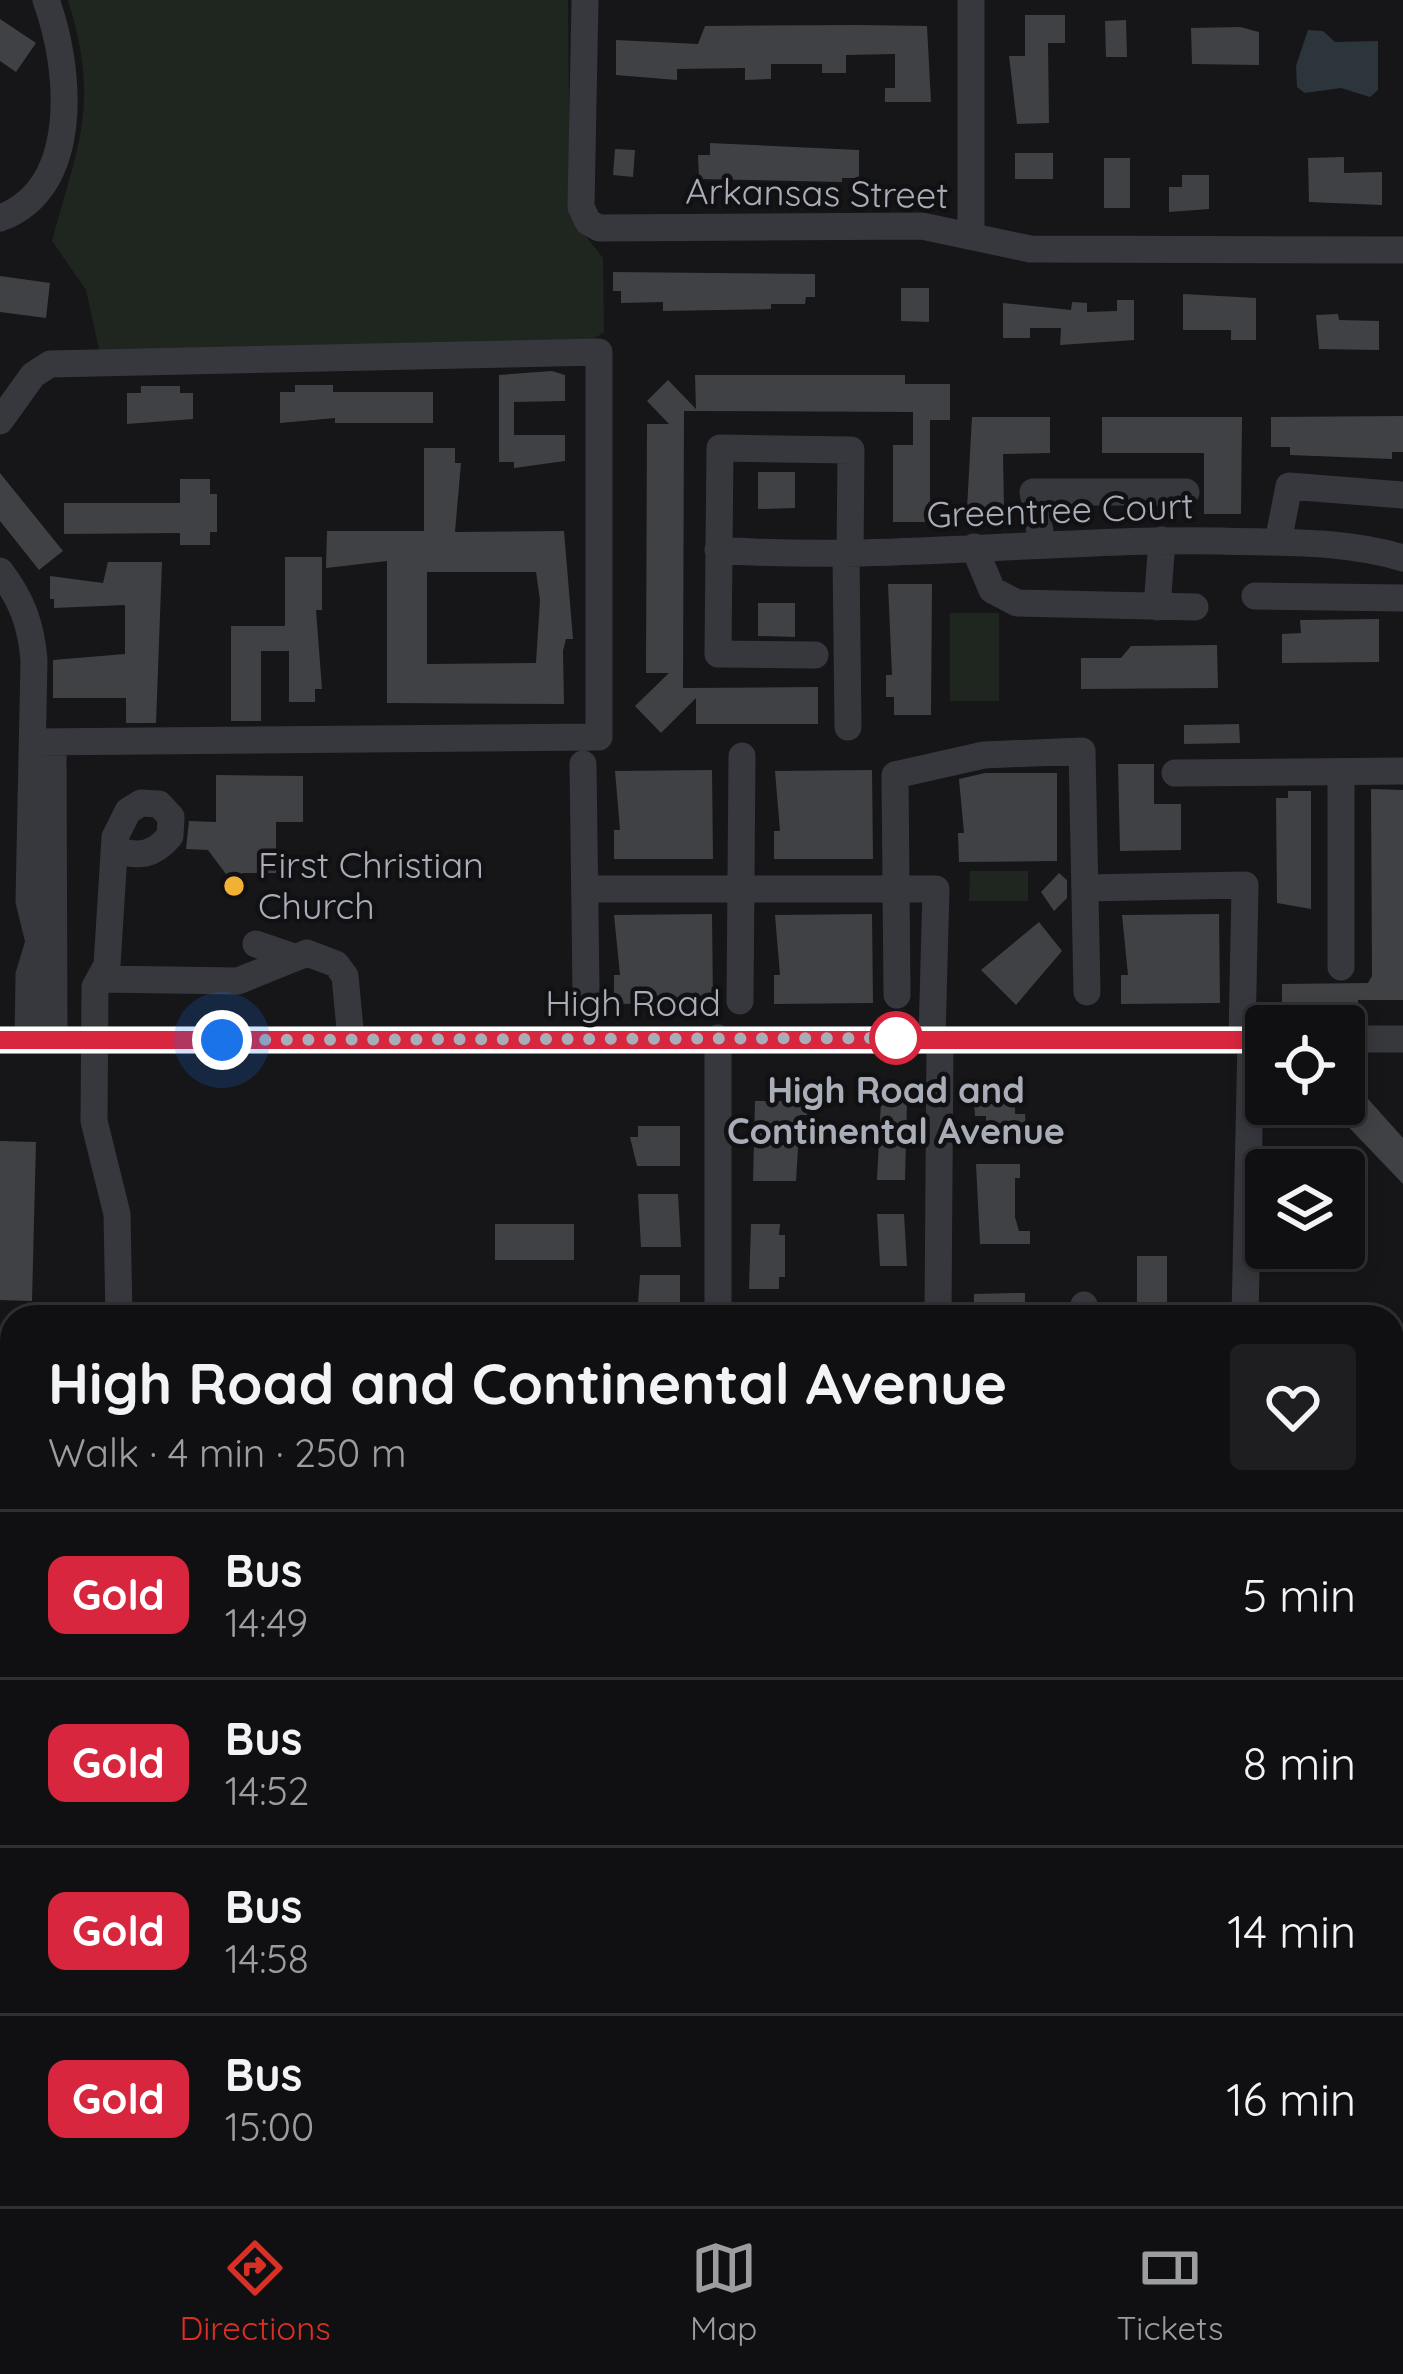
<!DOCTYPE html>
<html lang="en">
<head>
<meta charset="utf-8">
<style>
	body { margin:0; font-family:Quicksand,sans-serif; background:#1e1e20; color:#f1f3f6; height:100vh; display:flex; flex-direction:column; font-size:45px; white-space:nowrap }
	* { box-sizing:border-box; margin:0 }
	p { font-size:39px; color:#9c9d9f }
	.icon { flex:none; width:66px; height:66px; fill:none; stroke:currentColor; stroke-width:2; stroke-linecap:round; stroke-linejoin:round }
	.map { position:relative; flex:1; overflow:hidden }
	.side { position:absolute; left:0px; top:1305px; width:1404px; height:903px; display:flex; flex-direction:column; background:#101012; border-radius:36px 36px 0 0; box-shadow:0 6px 18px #0003,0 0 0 3px #303032 }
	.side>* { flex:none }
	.badge { padding:0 24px; border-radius:18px; font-size:42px; line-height:78px }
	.buttons { position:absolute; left:1245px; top:1005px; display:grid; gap:24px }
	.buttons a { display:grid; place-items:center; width:120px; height:120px; border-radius:12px; background:#101012; box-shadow:0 6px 18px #0003,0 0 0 3px #303032; font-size:60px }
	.you { position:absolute; width:60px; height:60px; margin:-30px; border:9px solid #fff; border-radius:50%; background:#1a73e8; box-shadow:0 0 0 18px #1a73e833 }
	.map>.badge { position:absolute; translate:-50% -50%; box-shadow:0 0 0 6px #fff }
	.round { display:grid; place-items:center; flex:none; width:126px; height:126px; border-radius:12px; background:#1e1e20 }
	.overview { display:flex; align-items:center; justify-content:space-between; height:204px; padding:0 48px }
	h1 { font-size:57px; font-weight:700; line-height:90px }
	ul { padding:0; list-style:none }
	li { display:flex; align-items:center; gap:36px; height:168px; padding:0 48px; border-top:3px solid #303032 }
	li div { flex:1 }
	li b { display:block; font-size:45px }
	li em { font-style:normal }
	li .badge { min-width:132px; font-weight:700; text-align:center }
	.tab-bar { display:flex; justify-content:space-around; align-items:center; height:168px; border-top:3px solid #303032; background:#101012; font-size:33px; color:#9c9d9f }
	.tab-bar a { display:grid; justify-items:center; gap:6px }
	.tab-bar .current { color:#d93025 }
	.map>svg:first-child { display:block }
	.built { fill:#222225 }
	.green { fill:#1e261f }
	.water { fill:#2c353c }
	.building { fill:#404145; fill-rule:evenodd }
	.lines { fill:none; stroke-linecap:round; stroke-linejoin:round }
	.path { stroke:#3d3f44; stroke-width:3; stroke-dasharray:6 9; stroke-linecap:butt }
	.minor { stroke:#37383d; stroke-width:27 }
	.major { stroke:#53555c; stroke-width:33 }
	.line-casing { stroke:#fff; stroke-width:27 }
	.line { stroke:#d7263d; stroke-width:18 }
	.walk { stroke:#a8adb8; stroke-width:12; stroke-dasharray:0 21.6 }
	.poi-dot { fill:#f2b134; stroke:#111113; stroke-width:4.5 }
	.stop-dot { fill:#fff; stroke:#d7263d; stroke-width:6 }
	.labels { text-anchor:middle; stroke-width:9; stroke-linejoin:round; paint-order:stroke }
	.street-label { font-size:36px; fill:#a8adb8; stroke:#111113 }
	.poi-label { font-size:36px; fill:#a8adb8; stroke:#111113; text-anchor:start }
	.stop-label { font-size:36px; font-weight:bold; fill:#a8adb8; stroke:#111113 }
</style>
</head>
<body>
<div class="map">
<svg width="1403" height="2206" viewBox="0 0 1403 2206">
	<rect width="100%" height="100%" fill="#161618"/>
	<path class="built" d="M0,1422h12v748l-12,17z"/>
	<path class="green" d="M68,0h500l2,216 33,42 1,74 -22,15 -482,7 -14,-64 -34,-49c27,-99 48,-138 16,-241z
		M950,613h49v88h-49z
		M970,871h58v30h-59z"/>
	<path class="water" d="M1308,30l15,1 12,11 43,-1v49l-8,7 -29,-9 -36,5 -8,-6 -1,-21z
		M1392,1327l11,5v100l-11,3z"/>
	<path class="building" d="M1025,15h40v28h-17l1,80 -32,1 -8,-68h16z
		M0,19l36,24 -20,29 -16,-11z
		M1126,20l1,37h-21l-1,-36z
		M856,25l71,1 4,76h-46v-14h10v-34l-49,1v18h-24v-9h-51v15l-26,1v-12l-68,1v11l-61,-5v-35l82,4 7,-18z
		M1240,27l19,5v33l-67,-1 -1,-36z
		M710,143l149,7v28h-17v4l-143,-3 -1,-24h12z
		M615,149l20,1 -2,27 -20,-2z
		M1015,153h38v26h-38z
		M1344,157v16l38,-1v33l-73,-3 -1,-44z
		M1104,158h26v50h-26z
		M1182,175h27v34l-40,3v-25h13z
		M613,272l202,2v23h-9l-1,7h-34v5l-108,2v-9l-42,1v-12h-8z
		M0,276l50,7 -4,35 -46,-6z
		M901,288h28v34l-28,-1z
		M1183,294l73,4v42h-25v-10h-48z
		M1117,300h17v40l-74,5 1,-17h-31v10h-27v-35l68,7 1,-8 15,1v9l30,-1z
		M1338,314l1,6 40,1v29l-60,-1 -3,-34z
		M552,371l13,4v26l-51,1v33h51v26l-51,7v-6h-15v-87z
		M695,375h210v9h45v36h-20v102h-37v-77h20v-33l-229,-1 -1,277 135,-1v37h-122v-26l-35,35 -26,-27 34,-33h-23l1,-249h22l-22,-23 21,-21 28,29z
		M295,385h38v7h100v31h-98v-5l-55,5v-31h15z
		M141,386h39v7h13v26l-66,5v-31h14z
		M1403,416v36h-11v7l-102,-4v-8h-19v-30z
		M972,417h78v36l-47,1 1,54 -37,1z
		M1102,417h140l-1,97h-37v-61h-102z
		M424,448h31v15h6l-6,69 109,-1 9,108h-7l-3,12 1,53 -177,-1v-142l-61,7 1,-37h97zM427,572h109l4,28 -4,63 -109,1z
		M758,472h37v36l-37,1z
		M0,473l63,78 -24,19 -39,-49z
		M180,479h30v15h7v38h-7v13h-30v-12l-116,1v-31h116z
		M285,557h37v53h-6l6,79h-7v13h-26v-51h-28v70h-30v-95h54z
		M108,562h54l-6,161h-30v-25h-73v-38l72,-6v-49l-71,3v-9h-4v-23l53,7z
		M888,584h44l-1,131h-37v-18h-8v-22h6z
		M758,603h37v34l-37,-1z
		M1379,619v43l-97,1v-29l19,-1 -1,-13z
		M1217,645l1,43 -137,1v-31h40l10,-12z
		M1239,724l1,19 -56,1v-19z
		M1118,764h36v40h27v46l-61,1z
		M712,770l1,89h-99v-29h6l-5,-59z
		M872,770l1,89h-99v-28h6l-5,-60z
		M985,773h72v88l-98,1 -1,-29h6l-5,-54z
		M216,775l87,1v46h-27v51h-33l-12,8 -23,-31 -22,-1 3,-28 27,1z
		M1371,789l32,1v210h-45v7h-76v-23l86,-1 4,-7z
		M1288,791h23v118l-34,-6 -1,-105h12z
		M1059,873l8,7v18l-13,13 -13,-19z
		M712,914l1,89 -99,1v-29h6l-6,-60z
		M872,914l1,89 -99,1v-29h6l-5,-60z
		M1219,914l1,89 -99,1v-29h7l-6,-60z
		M1039,922l23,29 -46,54 -35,-35z
		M1361,1091l42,47v46l-66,-69z
		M755,1101h52v14h-7l-4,66h-43z
		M881,1101h26l-2,79h-28z
		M974,1101h41v13h10l1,15h-40v-13h-11z
		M638,1126h42v40h-43l-7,-29h8z
		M0,1141l36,1 -4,159 -32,-1z
		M976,1164h44v14h-5v39l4,14h11v13h-50z
		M638,1194h40l3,53h-40z
		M877,1214h27l3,52h-27z
		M495,1224h79v36h-79z
		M751,1224h29l-1,11h6v42h-6v12h-30z
		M1137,1256h30v61h-30z
		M640,1275h40v40l-43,2z
		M1013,1293h12v13h-12l1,11h-29v-10l-11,1v-14z"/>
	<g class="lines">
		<path class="path" d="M8,1830l4,3"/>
		<path class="minor" d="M585,0l-4,207 7,15 11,6 323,-2 108,23 373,1
			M971,0v232
			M0,218c83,-30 70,-153 46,-218
			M0,421l33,-46 17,-11 549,-12v385l-566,5
			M1278,542l11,-56 114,9
			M1042,543l-9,-51h153
			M974,547l18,43 25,13 178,4
			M718,550c168,12 335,-12 503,-9 61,2 123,-1 182,17
			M846,556l2,171
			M0,571c22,29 31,53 34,89l-5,241 10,41 -10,33 -1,65
			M1255,596l148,2
			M1157,607l5,-67
			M815,655l-97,-1 2,-206 131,2 -1,106
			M53,742l1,298
			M583,764l3,226
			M1341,772v195
			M1175,773l228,-2
			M115,850c24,7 38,6 55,-14l1,-19 -12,-13 -18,-1 -13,8 -13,26 -8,128 -12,22 -1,134 23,93 2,103
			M1085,888l160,-3 -3,155
			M585,889h351l-4,149
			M256,944l35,12
			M100,979l138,2 69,-28 29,11 9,12 6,63
			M897,995l-2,-220 89,-20 98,-4 5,241
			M740,1001l2,-245
			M718,1038v279
			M1344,1039h59
			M0,1040h1266
			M1084,1305v12
			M938,1317l2,-279
			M1245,1317l6,-277
			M0,1448h12
			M0,1548l12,9
			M0,1602l12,9
			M1392,1622h11
			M0,1665l12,9
			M0,1758l12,9
			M0,1877l12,-16
			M1392,1962l11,-1
			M0,1987l12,10
			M0,2157l12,-9
			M731,2196v10
			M1238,2196l1,10"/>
		<path class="major" d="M1392,2076l11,-1
			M1392,2110l11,-1
			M331,2196l1,10
			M363,2196l1,10
			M8,2206l178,-10
			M458,2206l106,-10"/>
	</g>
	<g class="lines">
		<g class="line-casing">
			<path id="line" d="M0,1040h1266"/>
		</g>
		<use href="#line" class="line"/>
		<path class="walk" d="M222,1040l674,-2"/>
	</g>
	<circle class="poi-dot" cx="234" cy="886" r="12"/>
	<circle class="stop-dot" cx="896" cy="1038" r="24"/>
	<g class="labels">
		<g class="street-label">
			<text transform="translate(817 193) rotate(1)" y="13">Arkansas Street</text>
			<text transform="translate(1060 510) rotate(-2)" y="13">Greentree Court</text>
			<text x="633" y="1016">High Road</text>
		</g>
		<g class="poi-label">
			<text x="258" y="878">First Christian<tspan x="258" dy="41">Church</tspan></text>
		</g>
		<g class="stop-label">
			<text x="896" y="1103">High Road and<tspan x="896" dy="41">Continental Avenue</tspan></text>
		</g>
	</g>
</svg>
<div class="buttons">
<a><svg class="icon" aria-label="locate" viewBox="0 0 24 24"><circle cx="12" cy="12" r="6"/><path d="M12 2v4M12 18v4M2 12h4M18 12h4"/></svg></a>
<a><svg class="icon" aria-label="layers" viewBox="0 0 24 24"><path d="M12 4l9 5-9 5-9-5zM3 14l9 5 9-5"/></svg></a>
</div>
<div class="you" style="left:222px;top:1040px"></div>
<section class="side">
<div class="overview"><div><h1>High Road and Continental Avenue</h1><p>Walk · 4 min · 250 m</p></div><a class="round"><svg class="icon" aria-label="heart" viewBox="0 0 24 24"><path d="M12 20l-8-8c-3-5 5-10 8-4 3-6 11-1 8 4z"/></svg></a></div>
<ul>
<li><span class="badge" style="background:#d7263d;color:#fff">Gold</span><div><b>Bus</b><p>14:49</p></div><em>5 min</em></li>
<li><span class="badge" style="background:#d7263d;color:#fff">Gold</span><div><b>Bus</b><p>14:52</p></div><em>8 min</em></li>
<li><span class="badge" style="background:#d7263d;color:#fff">Gold</span><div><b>Bus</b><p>14:58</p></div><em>14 min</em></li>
<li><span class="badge" style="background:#d7263d;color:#fff">Gold</span><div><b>Bus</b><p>15:00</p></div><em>16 min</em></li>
</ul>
</section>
</div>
<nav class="tab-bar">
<a class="current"><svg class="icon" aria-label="directions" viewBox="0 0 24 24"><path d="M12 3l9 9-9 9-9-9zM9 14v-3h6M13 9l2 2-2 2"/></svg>Directions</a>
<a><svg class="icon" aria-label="map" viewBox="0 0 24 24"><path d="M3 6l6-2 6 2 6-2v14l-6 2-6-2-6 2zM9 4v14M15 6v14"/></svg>Map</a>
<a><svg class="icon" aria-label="tickets" viewBox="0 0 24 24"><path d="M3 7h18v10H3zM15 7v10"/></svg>Tickets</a>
</nav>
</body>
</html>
